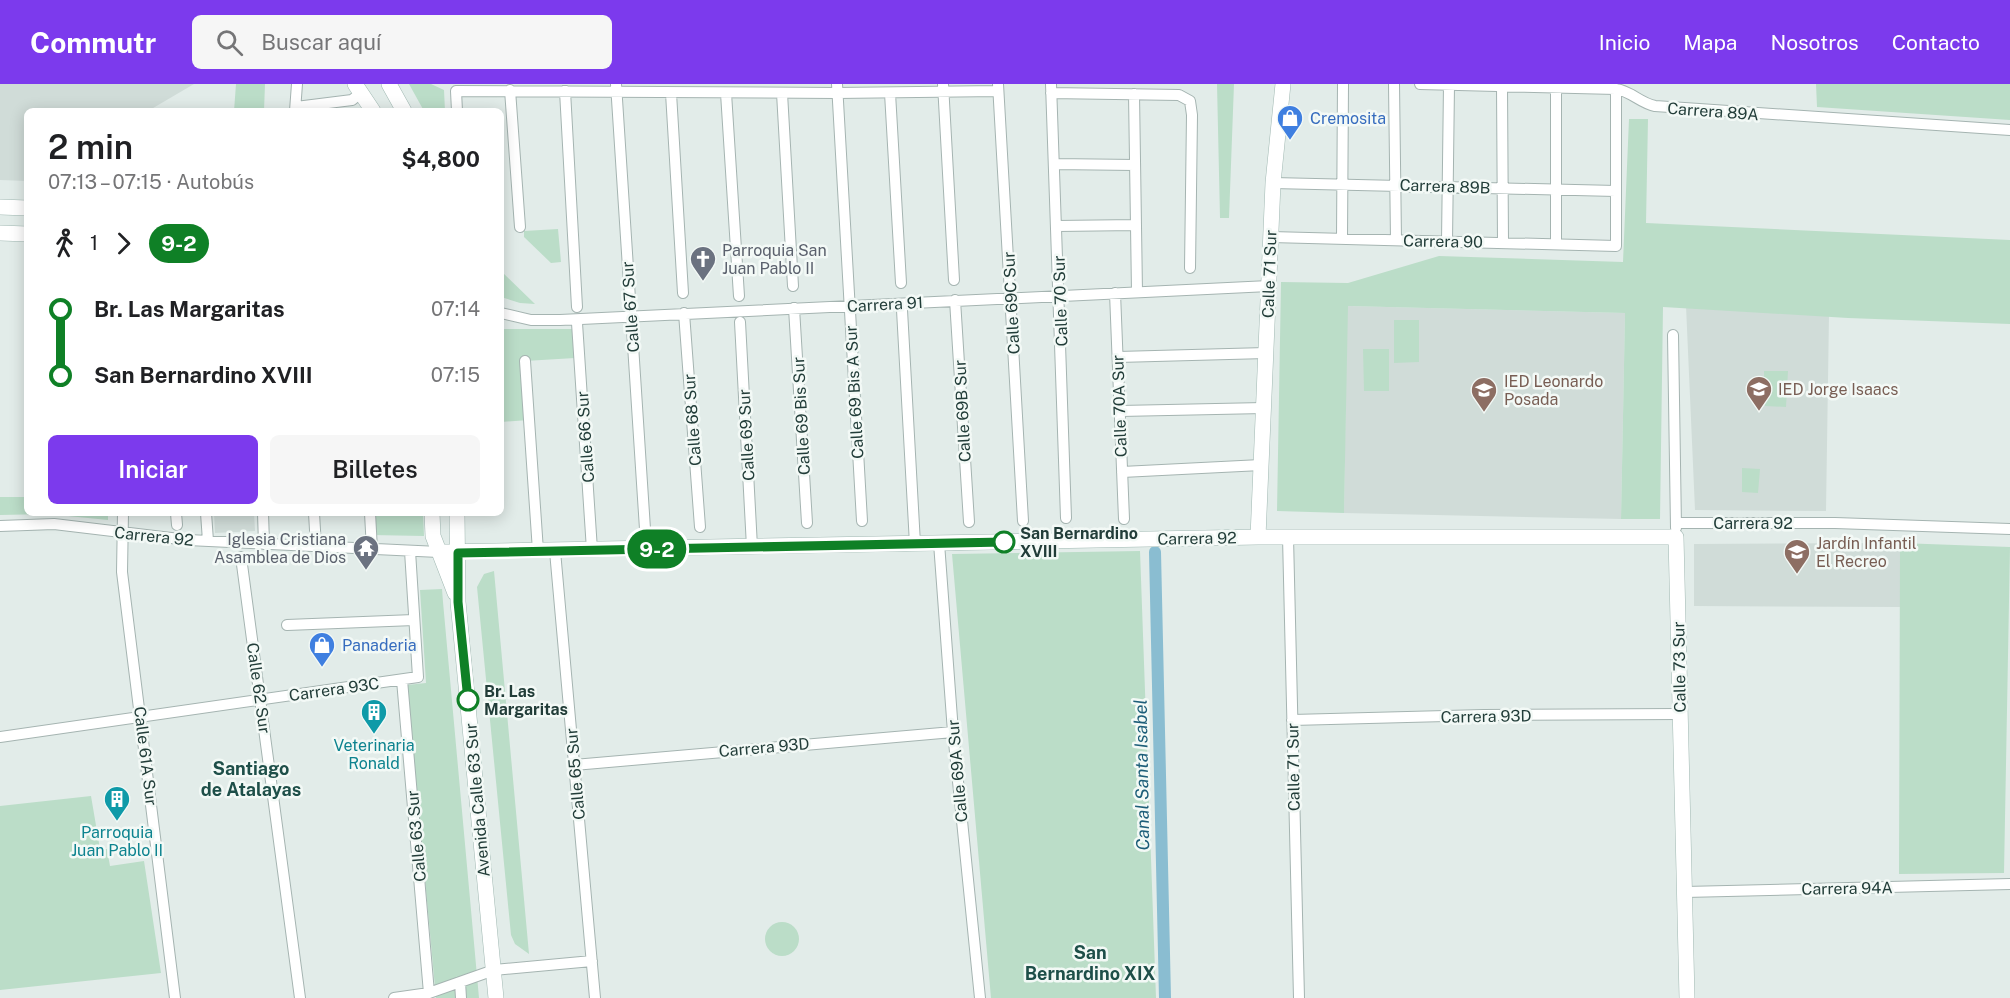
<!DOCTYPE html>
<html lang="es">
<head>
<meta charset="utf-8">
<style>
	body { margin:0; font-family:"Public Sans",sans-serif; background:#f6f6f6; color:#202124; height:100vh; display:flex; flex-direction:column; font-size:22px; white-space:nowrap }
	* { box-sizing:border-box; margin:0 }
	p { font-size:20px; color:#757577 }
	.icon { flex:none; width:33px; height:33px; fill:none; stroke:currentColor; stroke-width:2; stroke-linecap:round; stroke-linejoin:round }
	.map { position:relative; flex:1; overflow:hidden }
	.side { position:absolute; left:24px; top:24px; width:480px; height:408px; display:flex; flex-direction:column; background:#fff; border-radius:9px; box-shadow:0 3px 15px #0003 }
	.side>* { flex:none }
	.badge { padding:0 12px; border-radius:20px; font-size:21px; line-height:39px }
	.map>.badge { position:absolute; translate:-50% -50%; box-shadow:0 0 0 3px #fff }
	.legs { display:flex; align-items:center; gap:9px; height:66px; padding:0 24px; font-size:20px }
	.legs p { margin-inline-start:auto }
	.overview { display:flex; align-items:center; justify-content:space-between; height:102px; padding:0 24px }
	h1 { font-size:33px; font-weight:600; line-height:45px }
	.action { display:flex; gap:12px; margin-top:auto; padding:12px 24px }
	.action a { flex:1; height:69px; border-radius:9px; background:#7c3aed; color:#fff; font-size:24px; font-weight:600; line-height:69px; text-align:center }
	.action a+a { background:#f6f6f6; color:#202124 }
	ul { padding:0 24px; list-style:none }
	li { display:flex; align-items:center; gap:21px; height:66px; font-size:22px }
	li i { display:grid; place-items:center; width:9px; height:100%; margin:0 8px; background:currentColor }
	li i::after { content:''; width:15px; height:15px; margin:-8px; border:4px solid; border-radius:50%; background:#fff }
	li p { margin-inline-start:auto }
	li:first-child i { background:linear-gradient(#0000 50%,currentColor 0) }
	li:last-child i { background:linear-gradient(currentColor 50%,#0000 0) }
	header { display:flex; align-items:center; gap:36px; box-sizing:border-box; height:84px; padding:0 30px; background:#7c3aed; color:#fff }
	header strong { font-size:28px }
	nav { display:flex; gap:33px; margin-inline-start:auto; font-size:21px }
	.search { width:420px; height:54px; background:#f6f6f6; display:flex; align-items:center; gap:15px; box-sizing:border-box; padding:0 21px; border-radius:9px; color:#757577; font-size:22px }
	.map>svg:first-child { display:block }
	.built { fill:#d0dcd8 }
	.green { fill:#bbddc8 }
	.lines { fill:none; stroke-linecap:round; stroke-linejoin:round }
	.canal { stroke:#8abdd1; stroke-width:12 }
	.street-casing { stroke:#a5b4b1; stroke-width:12 }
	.secondary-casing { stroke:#a0b8b2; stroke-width:16 }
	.street { stroke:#fff; stroke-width:10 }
	.secondary { stroke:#fff; stroke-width:15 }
	.line-1-casing { stroke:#fff; stroke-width:14 }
	.line-1 { stroke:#0f8026; stroke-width:9 }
	.stop-1-dot { fill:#fff; stroke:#0f8026; stroke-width:3 }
	.labels { text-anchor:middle; stroke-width:5; stroke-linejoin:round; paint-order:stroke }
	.street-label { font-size:16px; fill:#223d39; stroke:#f3f9f6 }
	.shop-label { font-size:16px; fill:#366cbe; stroke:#f3f9f6; text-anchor:start }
	.worship-label { font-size:16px; fill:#5b616d; stroke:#f3f9f6; text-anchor:start }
	.education-label { font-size:16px; fill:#785e54; stroke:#f3f9f6; text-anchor:start }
	.stop-label { font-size:16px; font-weight:bold; fill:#223d39; stroke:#f3f9f6; text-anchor:start }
	.culture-label { font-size:16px; fill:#0d838f; stroke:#f3f9f6 }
	.neighbourhood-label { font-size:18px; font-weight:bold; fill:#1e4f49; stroke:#f3f9f6 }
	.water-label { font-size:18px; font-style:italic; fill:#1d5e79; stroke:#f3f9f6 }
</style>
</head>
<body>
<header>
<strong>Commutr</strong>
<div class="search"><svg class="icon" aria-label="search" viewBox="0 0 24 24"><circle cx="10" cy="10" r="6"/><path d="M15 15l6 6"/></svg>Buscar aquí</div>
<nav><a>Inicio</a><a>Mapa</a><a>Nosotros</a><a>Contacto</a></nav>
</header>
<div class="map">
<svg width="2010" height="914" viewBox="0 0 2010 914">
	<rect width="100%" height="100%" fill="#e2ece9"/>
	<path class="built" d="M0,0h194l-46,27h-121v70l-27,-1z
		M1347,222l278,7 -4,206 -277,-6z
		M1686,222l143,9 -3,196 -131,-1z
		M214,429h40l1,18 -40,2z
		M1900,459v64l-206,-1v-62z"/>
	<path class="green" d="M236,0h29l-1,27h-30z
		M409,0h22l13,6 1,21h-21z
		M1217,0h17l-5,134h-9z
		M1816,0h194v36l-193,-13z
		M1629,35h19l-2,104 364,17v84l-162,-6 -185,-11 -3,212h-39l4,-206 -277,-7 -4,207 -67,-2 4,-229 67,1 91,-27 184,6z
		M558,145l3,33 -10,1 -27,-26v-6z
		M501,187l34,33 -15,-1 -19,-6z
		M1394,236h25v42l-25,1z
		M501,245h72l2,29 -50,3 4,59 -28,2z
		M1363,265h26v42h-25z
		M1764,287h24l-2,36 -21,-1z
		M1742,384l18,1 -2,24 -16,-1z
		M0,413h27v16h81v7l-60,-6 -48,1z
		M370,429h53l1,23 -53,-1z
		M1900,459l110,4 -6,326 -105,1z
		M1140,467l16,447h-165l-39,-444z
		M494,487l35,383 -14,-10 -4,-9 -34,-348 7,-13z
		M442,505l1,13 36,396h-43l-29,-313 19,-2 -6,-93z
		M91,712l9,53h7l3,17 34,-5 17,112 -161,17v-184z
		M765 855a17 17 0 1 1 34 0a17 17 0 1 1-34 0Z"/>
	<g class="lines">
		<path class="canal" d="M1155,468l10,446"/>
		<g class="street-casing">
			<path id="street" d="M616,0l29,445
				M837,0l25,437
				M943,0l11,196
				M998,0l25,437
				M1051,0l15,434
				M1394,0l2,156
				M1420,0l196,5c15,2 24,14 39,17l355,24
				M1502,2l1,157
				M1556,4v156
				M510,6l10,137
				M565,7l12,216
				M671,9l12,200
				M726,9l13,203
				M782,9l11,193
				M890,9l11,190
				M1051,9l128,2 11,6 2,14 -2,153
				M1134,10l3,198
				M296,23l56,-7 10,-8
				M295,27l2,-27
				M457,27l-1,-20 381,2 161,-2
				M1054,80l81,1
				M1273,99l343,8
				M1057,142l79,-1
				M1271,153l345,9v-157
				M1342,154l1,-154
				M1447,157l2,-156
				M1115,209l9,226
				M955,216l14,222
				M794,224l13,215
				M902,226l13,234
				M501,229l30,7h29l709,-34
				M684,229l16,214
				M740,238l12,225
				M577,239l15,227
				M1673,251l3,193
				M1118,273l148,-4
				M525,277l13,190
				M1120,327l144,-3
				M1122,388l139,-7
				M123,429l-1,59 53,426
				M176,429l1,12
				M206,429l2,28
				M263,429l1,31
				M314,429l2,34
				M370,429l2,37
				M1676,439h159l175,6
				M0,442l54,-2 134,16 251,12
				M1288,453l11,461
				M939,459l14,189 27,266
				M555,467l40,447
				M241,473l59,441
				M287,541l127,-5
				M402,596l27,313
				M1292,636l192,-5 196,-1
				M0,653l418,-60 -8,-126
				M574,681l379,-33
				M1685,808l325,-8
				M460,898l1,16
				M394,914l35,-5 65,-23 98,-9"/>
		</g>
		<g class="secondary-casing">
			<path id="secondary" d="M355,0l18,27
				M389,0l15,27
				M0,123l27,1
				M0,149l27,1
				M432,429l1,23 22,57
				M457,429l1,89 38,396
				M1258,453l15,-354 10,-99
				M439,468l819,-15h418l11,461"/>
		</g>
		<use href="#street" class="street"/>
		<use href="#secondary" class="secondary"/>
	</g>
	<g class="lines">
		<g class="line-1-casing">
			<path id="line-1" d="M468,616l-10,-98v-49l546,-11"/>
		</g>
		<use href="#line-1" class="line-1"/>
	</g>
	<defs>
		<g id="shop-pin" transform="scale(1.35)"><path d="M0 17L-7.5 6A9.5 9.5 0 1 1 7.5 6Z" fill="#3f7fe0" stroke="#f3f9f6"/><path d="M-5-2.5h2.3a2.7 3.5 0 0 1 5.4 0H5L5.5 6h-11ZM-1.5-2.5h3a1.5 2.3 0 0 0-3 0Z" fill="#fff"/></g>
		<g id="church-pin" transform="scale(1.35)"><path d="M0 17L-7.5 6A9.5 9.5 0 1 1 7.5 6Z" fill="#6b7280" stroke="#f3f9f6"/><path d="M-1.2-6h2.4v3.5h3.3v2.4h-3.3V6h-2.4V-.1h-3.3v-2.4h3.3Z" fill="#fff"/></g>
		<g id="school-pin" transform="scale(1.35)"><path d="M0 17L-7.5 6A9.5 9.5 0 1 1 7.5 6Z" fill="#8d6e63" stroke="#f3f9f6"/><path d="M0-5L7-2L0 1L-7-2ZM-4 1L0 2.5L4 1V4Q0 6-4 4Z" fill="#fff"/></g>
		<g id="temple-pin" transform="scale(1.35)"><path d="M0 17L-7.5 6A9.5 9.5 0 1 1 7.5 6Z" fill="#6b7280" stroke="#f3f9f6"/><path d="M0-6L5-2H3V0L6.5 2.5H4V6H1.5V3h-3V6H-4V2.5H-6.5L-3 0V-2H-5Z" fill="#fff"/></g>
		<g id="building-pin" transform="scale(1.35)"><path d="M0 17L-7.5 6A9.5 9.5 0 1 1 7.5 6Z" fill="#0f9aa8" stroke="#f3f9f6"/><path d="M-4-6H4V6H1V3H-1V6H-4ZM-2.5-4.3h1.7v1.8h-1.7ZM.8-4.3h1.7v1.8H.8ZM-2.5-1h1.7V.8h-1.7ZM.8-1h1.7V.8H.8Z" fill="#fff"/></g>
	</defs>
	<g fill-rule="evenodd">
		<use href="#shop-pin" x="1290" y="34"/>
		<use href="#church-pin" x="703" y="175"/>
		<use href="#school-pin" x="1759" y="305"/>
		<use href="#school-pin" x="1484" y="306"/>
		<use href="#temple-pin" x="366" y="464"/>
		<use href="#school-pin" x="1797" y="468"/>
		<use href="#shop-pin" x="322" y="561"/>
		<use href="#building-pin" x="374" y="628"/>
		<use href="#building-pin" x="117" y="715"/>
	</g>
	<g class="stop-1-dot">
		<circle cx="1004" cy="458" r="10"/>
		<circle cx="468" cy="616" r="10"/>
	</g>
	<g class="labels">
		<g class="street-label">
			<text transform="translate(1713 27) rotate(4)" y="6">Carrera 89A</text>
			<text transform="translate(1445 102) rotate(2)" y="6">Carrera 89B</text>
			<text transform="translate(1443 157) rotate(1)" y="6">Carrera 90</text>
			<text transform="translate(1269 190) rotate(-88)" y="6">Calle 71 Sur</text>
			<text transform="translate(1060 217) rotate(-92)" y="6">Calle 70 Sur</text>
			<text transform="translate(1011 219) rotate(-93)" y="6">Calle 69C Sur</text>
			<text transform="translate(885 220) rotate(-3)" y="6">Carrera 91</text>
			<text transform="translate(630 223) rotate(-94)" y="6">Calle 67 Sur</text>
			<text transform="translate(854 308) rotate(-93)" y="6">Calle 69 Bis A Sur</text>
			<text transform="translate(1119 322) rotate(-92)" y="6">Calle 70A Sur</text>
			<text transform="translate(962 327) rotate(-93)" y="6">Calle 69B Sur</text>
			<text transform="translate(801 332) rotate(-93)" y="6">Calle 69 Bis Sur</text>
			<text transform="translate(692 336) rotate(-94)" y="6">Calle 68 Sur</text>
			<text transform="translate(746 351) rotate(-93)" y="6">Calle 69 Sur</text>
			<text transform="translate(585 353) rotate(-94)" y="6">Calle 66 Sur</text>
			<text x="1753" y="445">Carrera 92</text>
			<text transform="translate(154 452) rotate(6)" y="6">Carrera 92</text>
			<text transform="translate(1197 454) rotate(-1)" y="6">Carrera 92</text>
			<text transform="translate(1679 583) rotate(-91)" y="6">Calle 73 Sur</text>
			<text transform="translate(259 604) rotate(82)" y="6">Calle 62 Sur</text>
			<text transform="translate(334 605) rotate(-8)" y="6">Carrera 93C</text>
			<text transform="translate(1486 632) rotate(-1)" y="6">Carrera 93D</text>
			<text transform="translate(764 663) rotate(-5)" y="6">Carrera 93D</text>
			<text transform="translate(146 672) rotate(83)" y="6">Calle 61A Sur</text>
			<text transform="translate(1293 683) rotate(-91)" y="6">Calle 71 Sur</text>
			<text transform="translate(957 687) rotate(-95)" y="6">Calle 69A Sur</text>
			<text transform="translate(575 690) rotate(-95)" y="6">Calle 65 Sur</text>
			<text transform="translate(477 716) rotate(-95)" y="6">Avenida Calle 63 Sur</text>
			<text transform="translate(416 752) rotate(-95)" y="6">Calle 63 Sur</text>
			<text transform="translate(1847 804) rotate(-1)" y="6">Carrera 94A</text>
		</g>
		<g class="shop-label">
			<text x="1310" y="40">Cremosita</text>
			<text x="342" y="567">Panaderia</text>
		</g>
		<g class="worship-label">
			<text x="722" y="172">Parroquia San<tspan x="722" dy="18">Juan Pablo II</tspan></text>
			<text x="346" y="461" text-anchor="end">Iglesia Cristiana<tspan x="346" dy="18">Asamblea de Dios</tspan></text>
		</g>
		<g class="education-label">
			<text x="1504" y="303">IED Leonardo<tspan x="1504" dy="18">Posada</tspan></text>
			<text x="1778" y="311">IED Jorge Isaacs</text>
			<text x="1816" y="465">Jardín Infantil<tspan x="1816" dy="18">El Recreo</tspan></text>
		</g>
		<g class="stop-label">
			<text x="1020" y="455">San Bernardino<tspan x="1020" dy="18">XVIII</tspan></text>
			<text x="484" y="613">Br. Las<tspan x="484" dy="18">Margaritas</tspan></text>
		</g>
		<g class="culture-label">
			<text x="374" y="667">Veterinaria<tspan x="374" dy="18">Ronald</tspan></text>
			<text x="117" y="754">Parroquia<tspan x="117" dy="18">Juan Pablo II</tspan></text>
		</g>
		<g class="neighbourhood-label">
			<text x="251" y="691">Santiago<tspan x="251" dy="21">de Atalayas</tspan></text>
			<text x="1090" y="875">San<tspan x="1090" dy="21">Bernardino XIX</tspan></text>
		</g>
		<g class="water-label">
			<text transform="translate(1142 691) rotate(-91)" y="6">Canal Santa Isabel</text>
		</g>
	</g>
</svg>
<b class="badge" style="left:657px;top:465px;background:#0f8026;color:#fff">9-2</b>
<section class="side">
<div class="overview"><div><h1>2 min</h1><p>07:13 – 07:15 · Autobús</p></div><b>$4,800</b></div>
<div class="legs"><svg class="icon" aria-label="walk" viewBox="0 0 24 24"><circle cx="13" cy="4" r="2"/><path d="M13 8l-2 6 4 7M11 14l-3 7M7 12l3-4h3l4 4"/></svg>1<svg class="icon" aria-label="forward" viewBox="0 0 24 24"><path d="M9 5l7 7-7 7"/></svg><b class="badge" style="background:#0f8026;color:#fff">9-2</b></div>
<ul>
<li><i style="color:#0f8026"></i><b>Br. Las Margaritas</b><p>07:14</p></li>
<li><i style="color:#0f8026"></i><b>San Bernardino XVIII</b><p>07:15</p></li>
</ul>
<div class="action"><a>Iniciar</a><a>Billetes</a></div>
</section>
</div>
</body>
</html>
